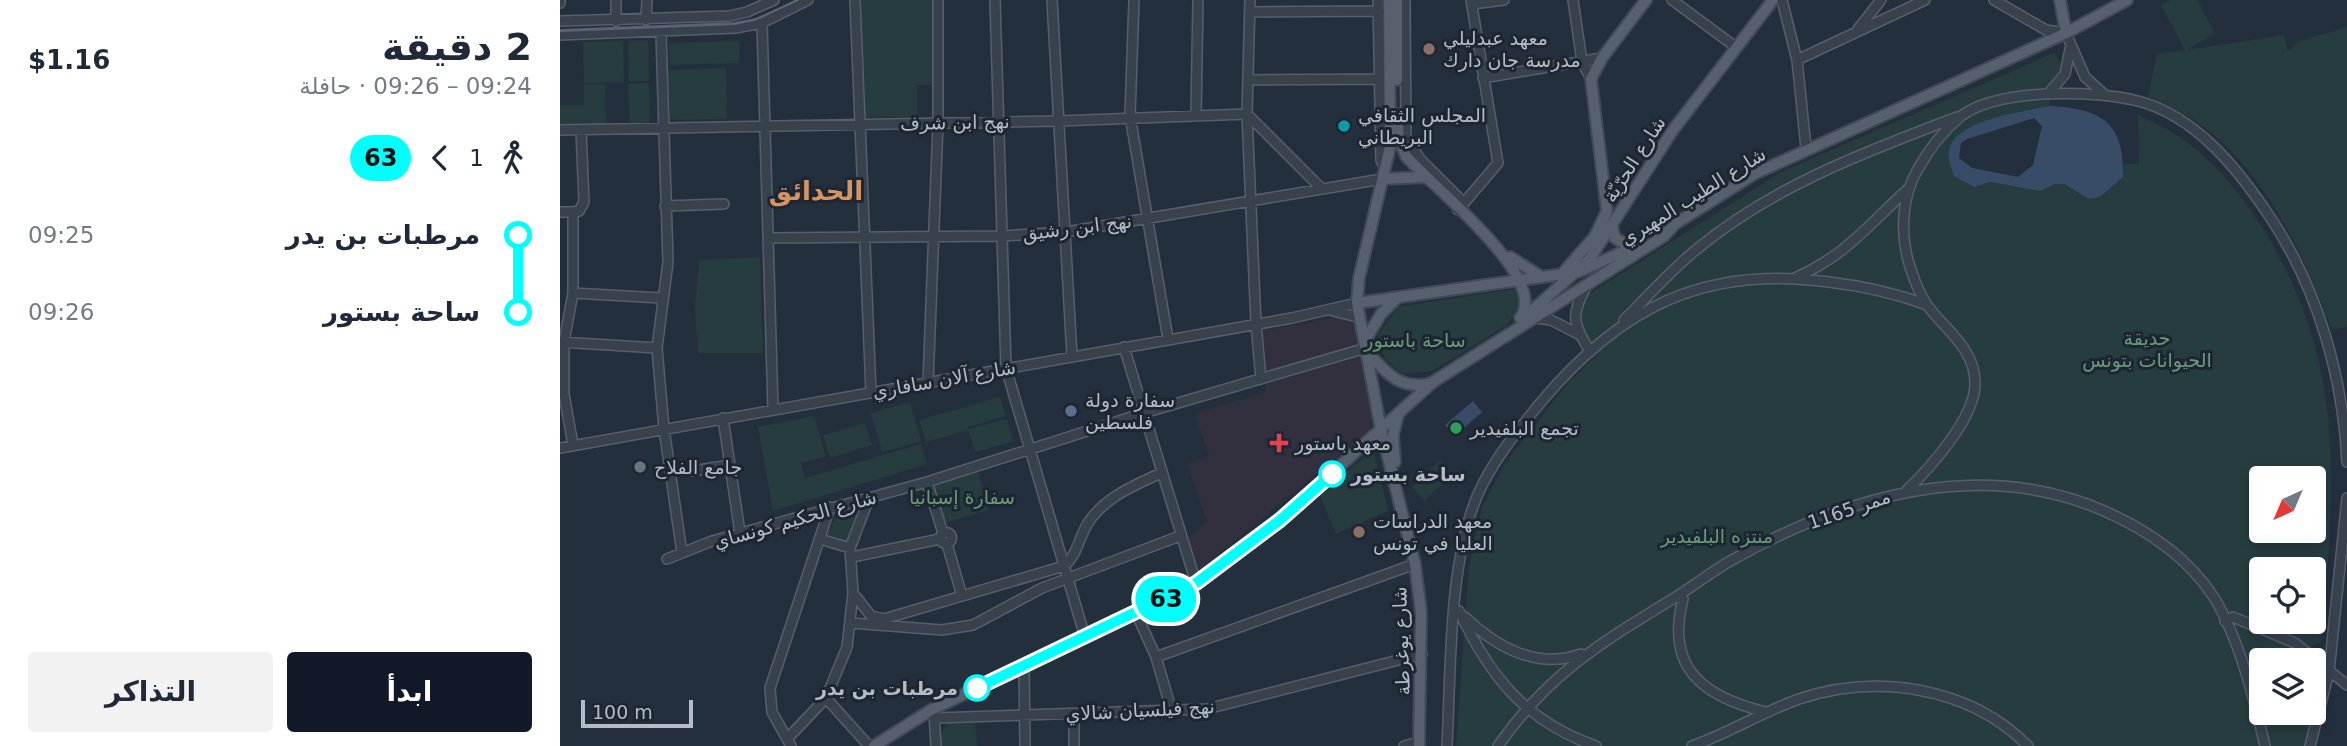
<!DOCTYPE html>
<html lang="ar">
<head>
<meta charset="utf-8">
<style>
	body { margin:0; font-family:"DejaVu Sans",Cairo,sans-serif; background:#f2f2f3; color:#1f2937; direction:rtl; height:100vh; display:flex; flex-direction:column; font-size:26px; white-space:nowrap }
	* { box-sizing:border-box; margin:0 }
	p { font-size:23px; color:#747a83 }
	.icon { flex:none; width:38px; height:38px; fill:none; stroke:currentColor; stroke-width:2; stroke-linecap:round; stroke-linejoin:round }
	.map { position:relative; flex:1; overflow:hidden; direction:ltr }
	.side { display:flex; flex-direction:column; background:#fff; width:560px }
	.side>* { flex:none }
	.badge { padding:0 14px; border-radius:23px; font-size:24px; line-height:46px }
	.needle { width:46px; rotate:224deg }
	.controls { position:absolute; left:1689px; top:466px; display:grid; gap:14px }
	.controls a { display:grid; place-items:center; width:77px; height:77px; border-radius:7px; background:#fff; box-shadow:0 4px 10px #0003; font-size:35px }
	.scale { position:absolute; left:21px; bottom:18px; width:112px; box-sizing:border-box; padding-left:7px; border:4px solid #b4bcc9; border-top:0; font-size:19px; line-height:24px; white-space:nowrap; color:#b4bcc9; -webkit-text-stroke:5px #1d2633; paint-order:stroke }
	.map>.badge { position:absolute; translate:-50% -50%; box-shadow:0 0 0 4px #fff }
	.legs { display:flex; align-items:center; gap:10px; height:77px; padding:0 28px; font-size:23px }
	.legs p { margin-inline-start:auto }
	.head { display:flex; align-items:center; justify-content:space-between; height:119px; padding:0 28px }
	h1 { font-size:38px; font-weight:700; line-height:52px }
	.cta { display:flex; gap:14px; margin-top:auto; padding:14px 28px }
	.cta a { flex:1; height:80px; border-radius:7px; background:#111827; color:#fff; font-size:28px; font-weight:700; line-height:80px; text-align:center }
	.cta a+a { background:#f2f2f3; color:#1f2937 }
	ul { padding:0 28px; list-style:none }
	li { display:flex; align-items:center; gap:24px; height:77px; font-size:26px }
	li i { display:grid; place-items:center; width:10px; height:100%; margin:0 9px; background:currentColor }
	li i::after { content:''; width:18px; height:18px; margin:-9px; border:5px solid; border-radius:50%; background:#fff }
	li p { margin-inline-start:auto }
	li:first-child i { background:linear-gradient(#0000 50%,currentColor 0) }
	li:last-child i { background:linear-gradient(currentColor 50%,#0000 0) }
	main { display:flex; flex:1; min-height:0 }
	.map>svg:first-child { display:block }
	.medical { fill:#32303f }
	.green { fill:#263c3f; fill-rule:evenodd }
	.water { fill:#394c67; fill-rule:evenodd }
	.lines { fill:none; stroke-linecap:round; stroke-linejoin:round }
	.minor-casing { stroke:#565f6c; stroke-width:12 }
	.major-casing { stroke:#414a57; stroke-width:14 }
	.minor { stroke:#38414e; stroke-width:9 }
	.major { stroke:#56606e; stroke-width:10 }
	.tram { stroke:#5a6575; stroke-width:2 }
	.line-1-casing { stroke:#fff; stroke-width:16 }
	.line-1 { stroke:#0ff; stroke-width:10 }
	.education-dot { fill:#8d6e63; stroke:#1d2633; stroke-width:2.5 }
	.culture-dot { fill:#0f9aa8; stroke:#1d2633; stroke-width:2.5 }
	.service-dot { fill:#5c6f8a; stroke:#1d2633; stroke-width:2.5 }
	.leisure-dot { fill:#2e9e5b; stroke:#1d2633; stroke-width:2.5 }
	.health-dot { fill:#e0444e; stroke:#1d2633; stroke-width:2.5 }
	.worship-dot { fill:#6b7280; stroke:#1d2633; stroke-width:2.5 }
	.stop-1-dot { fill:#fff; stroke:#0ff; stroke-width:3.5 }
	.labels { text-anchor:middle; stroke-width:6; stroke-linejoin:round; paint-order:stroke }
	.poi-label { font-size:19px; fill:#b4bcc9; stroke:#1d2633; text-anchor:start }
	.street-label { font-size:19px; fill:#b4bcc9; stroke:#1d2633 }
	.park-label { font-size:19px; fill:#6b9a76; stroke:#1d2633 }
	.stop-label { font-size:19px; font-weight:bold; fill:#b4bcc9; stroke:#1d2633; text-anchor:start }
	.district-label { font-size:26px; font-weight:bold; fill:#d59563; stroke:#1d2633 }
</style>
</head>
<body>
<main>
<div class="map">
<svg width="1787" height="746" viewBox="0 0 1787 746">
	<rect width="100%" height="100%" fill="#242f3e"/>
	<path class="medical" d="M780,317l15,9 17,83 -2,21 -174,142 -10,-31 21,-20 -20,-57 22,-8 -14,-43 71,-21 -6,-61z"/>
	<path class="green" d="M301,0h72l-1,85h-15v32h-51z
		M1610,0h27l18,33 -28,17 97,-15 3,15h4l6,-8 50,-15v300l-15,3c-27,-73 -64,-154 -127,-202 -17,-14 -37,-22 -57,-31l9,-43 28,-4 -24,-45z
		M88,40l1,41h-20l-1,-40z
		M63,41l1,41 -40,1 -1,-41z
		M179,41v22l-70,2v-22z
		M1494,53l10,16 -14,20v17c-26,5 -86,14 -99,38 -6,10 0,22 3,32l20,11 16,-5 50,9 15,-7h9l17,10 25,-4 17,-13 1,-13h15l-1,-49c56,23 92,62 124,112 85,135 73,256 60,407l-2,9 -9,3 15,12 -21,88h-849l13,-179 13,-60 24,-45 62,-79 29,-28c-17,-20 -26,-35 -11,-59l195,-124zM1701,478h53v52h-53zM1701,569h53v52h-53zM1701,660h53v52h-53z
		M166,68l1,51 -57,1 -2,-50z
		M89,83l1,42h-20l-2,-41z
		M24,84h21l1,41 -46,1v-21h24z
		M200,257l3,96h-65l-3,-44 4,-49z
		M955,289l4,11 -1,8 -11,17 -75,46 -29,3c-15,-9 -24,-21 -25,-39l20,-28z
		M440,397l6,19 -38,11v2l39,-10 6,22 -38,11 -7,-22 -42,12 -7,-22z
		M350,402l11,39 -39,11 -11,-39z
		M254,416l12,41 -25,6 4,15 116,-34 6,20 -154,47 -15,-84z
		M305,423l7,22 -42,13 -7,-23z
		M810,453l4,2 14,56 -52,23 -17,-41z
		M879,461l13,14 -28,26 -12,-14z
		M418,472l11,38 -44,13 -11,-38z
		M293,507l5,2 -11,32 -20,-7 10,-18z
		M415,719l2,27h-37l1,-12 8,-13z"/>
	<path class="water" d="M1490,106c50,3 75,15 73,71l-22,19 -12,3 -25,-15h-9l-15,7 -50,-9 -16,5 -20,-11c-3,-10 -9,-22 -3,-32 13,-25 73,-33 99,-38zM1474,118l8,8 -9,39 -15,12 -46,-9 -13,-10 2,-15 6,-4z
		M913,401l9,11 -27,24 -10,-11z"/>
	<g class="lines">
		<g class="minor-casing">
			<path id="minor" d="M295,0l16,393
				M435,0l11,368 79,269
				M492,0l20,357
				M574,0l-4,116 38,223
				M690,0l-3,114 9,210 5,55
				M818,0l3,160 4,9
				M845,0l1,137 14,22 44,44
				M1013,0l9,62 9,17
				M1112,0l65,48
				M1222,0l15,60 9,88
				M1434,0l52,30 20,3 19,44 20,18
				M0,3v-3
				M912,4l32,-4
				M690,12l129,-1
				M86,20l1,-20
				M0,21l169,-5 18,-4 27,-12
				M56,21v-21
				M202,23l11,387
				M1298,29l23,-29
				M101,33l7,229 -11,86 7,81 18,124
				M0,35l175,-7 27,-5 46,-23
				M1237,60l128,-60
				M923,78l119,-20
				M689,80l131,-1
				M1489,93l16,-19 5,-25
				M636,116l2,-116
				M0,130l498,-9 189,-7 73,73
				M105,206l59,-2
				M898,210l40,-47 -27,-163
				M0,212h13
				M208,238l234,-2 64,-4 316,-53
				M1235,278c53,-24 72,-52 113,-89
				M1027,285c-17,31 -14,37 3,67
				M13,293l88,5
				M773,311l28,7
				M974,318l17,2 29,15
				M1064,320c24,-24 47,-50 73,-71 76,-63 168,-97 260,-132
				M0,342l97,6
				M564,347l72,236
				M368,383l10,-259v-124
				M163,418l17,115
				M13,445l-9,-51v-52l9,-49v-81l6,-1 5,-9 -3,-72
				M0,448l732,-130 65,-15
				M132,471l38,-6
				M367,482l16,51
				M1347,490c23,-22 67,-71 68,-105 1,-36 -29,-54 -48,-80 -7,-10 -13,-26 -17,-38 -10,-31 -9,-70 8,-98 11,-20 25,-38 43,-53 38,-28 133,-26 177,-15 58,15 100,68 132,116 48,72 73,160 77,245
				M380.5 538a5.5 5.5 0 1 1 11 0a5.5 5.5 0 1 1-11 0Z
				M260,539l30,9
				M387,544l15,52
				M292,557l88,-18
				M107,559l45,-18 215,-59 217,-69 222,-65
				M293,593l18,23 13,3 180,-53c13,-10 15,-29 24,-43 17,-26 45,-37 73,-50
				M1116,597l7,2c-18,70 21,98 83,113
				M899,611c31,66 67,111 137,135
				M576,613l20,44 16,55
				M905,617c31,30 72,53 116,37
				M1665,621l8,-4 62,26 52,42
				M291,623l91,7 31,-5 69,-37 138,-52
				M596,657l259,-93
				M464,666l1,80
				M266,698l43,48
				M374,714l2,32
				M514,714v32
				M376,718l271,-9 215,-55
				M227,739l39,-41 21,-51 6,-54 -3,-45 19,-50
				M231,746l-19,-34 -2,-24 60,-181
				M844,746l15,-4
				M887,746c4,-76 1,-182 31,-252 15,-34 40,-64 63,-92 80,-95 163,-137 288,-120 34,4 66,11 98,23
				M938,746c50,-72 104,-104 176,-148 20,-12 38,-27 58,-38 112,-63 246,-103 370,-50 44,19 84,45 111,86 26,41 41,103 52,150
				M1132,746c37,-13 70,-34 107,-47 78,-26 171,-12 229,47
				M1750,746l19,-74 18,-174"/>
		</g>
		<g class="major-casing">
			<path id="major" d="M829,0l1,147 -31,131 -2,25 24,127 34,134 6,48 -2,134
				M837,0v80
				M1500,0l6,33
				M837,114l2,25 7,17c25,30 145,122 114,162
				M822,179l43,-2
				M1052,226l3,12 17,10
				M950,257l30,19
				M1002,274l33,-38 12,-25 -16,-132 11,-21 44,-58
				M797,303l221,-31 49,-22
				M967,315l62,-55 84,-130 100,-130
				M805,341l16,-27 16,-16
				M809,354c18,20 33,37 63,29
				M835,462l-2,-27 5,-20
				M314,746l57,-36 265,-127 84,-63 153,-138 231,-146 11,-12 79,-50 312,-141 61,-33"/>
		</g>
		<use href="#minor" class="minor"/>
		<use href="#major" class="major"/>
		<path class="tram" d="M0,31l174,-7 20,-4 44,-20"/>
	</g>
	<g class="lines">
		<g class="line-1-casing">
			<path id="line-1" d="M417,688l219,-105 84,-63 52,-46"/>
		</g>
		<use href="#line-1" class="line-1"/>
	</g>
	<g class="education-dot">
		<circle cx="869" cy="49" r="7"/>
		<circle cx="799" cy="532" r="7"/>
	</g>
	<circle class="culture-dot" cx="784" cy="126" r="7"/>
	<circle class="service-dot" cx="511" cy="411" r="7"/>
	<circle class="leisure-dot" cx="896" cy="428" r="7"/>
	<path class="health-dot" d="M715.5 432.5h7v7h7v7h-7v7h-7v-7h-7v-7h7z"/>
	<circle class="worship-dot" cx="80" cy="467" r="7"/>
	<g class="stop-1-dot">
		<circle cx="772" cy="474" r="12"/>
		<circle cx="417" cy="688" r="12"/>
	</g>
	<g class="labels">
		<g class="poi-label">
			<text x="883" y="45">معهد عبدليلي<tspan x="883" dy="22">مدرسة جان دارك</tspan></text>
			<text x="798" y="122">المجلس الثقافي<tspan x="798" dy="22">البريطاني</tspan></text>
			<text x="525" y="407">سفارة دولة<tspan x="525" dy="22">فلسطين</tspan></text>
			<text x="910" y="435">تجمع البلفيدير</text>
			<text x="735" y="450">معهد باستور</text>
			<text x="94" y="474">جامع الفلاح</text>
			<text x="813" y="528">معهد الدراسات<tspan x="813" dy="22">العليا في تونس</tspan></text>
		</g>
		<g class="street-label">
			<text transform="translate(395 122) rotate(-1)" y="7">نهج ابن شرف</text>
			<text transform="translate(1074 159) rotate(-57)" y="7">شارع الحرّيّة</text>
			<text transform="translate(1133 196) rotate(-32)" y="7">شارع الطيب المهيري</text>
			<text transform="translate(517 227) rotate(-7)" y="7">نهج ابن رشيق</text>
			<text transform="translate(384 379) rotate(-10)" y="7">شارع آلان سافاري</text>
			<text transform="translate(1289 509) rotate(-19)" y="7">ممر 1165</text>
			<text transform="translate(235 519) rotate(-16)" y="7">شارع الحكيم كونساي</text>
			<text transform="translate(841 641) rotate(-92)" y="7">شارع يوغرطة</text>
			<text transform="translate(580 710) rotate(-3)" y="7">نهج فيلسيان شالاي</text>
		</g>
		<g class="park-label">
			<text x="1587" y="345">حديقة<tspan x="1587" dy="22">الحيوانات بتونس</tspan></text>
			<text x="855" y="347">ساحة باستور</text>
			<text x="402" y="504">سفارة إسبانيا</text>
			<text x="1157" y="543">منتزه البلفيدير</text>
		</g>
		<g class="stop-label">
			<text x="791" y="481">ساحة بستور</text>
			<text x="398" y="695" text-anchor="end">مرطبات بن يدر</text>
		</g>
		<g class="district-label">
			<text x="256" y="200">الحدائق</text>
		</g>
	</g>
</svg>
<div class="controls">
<a><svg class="needle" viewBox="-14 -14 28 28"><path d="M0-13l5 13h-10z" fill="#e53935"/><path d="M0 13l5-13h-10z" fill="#747a83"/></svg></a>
<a><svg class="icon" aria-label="locate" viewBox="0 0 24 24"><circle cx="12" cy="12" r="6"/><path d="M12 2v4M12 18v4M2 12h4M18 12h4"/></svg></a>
<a><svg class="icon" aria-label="layers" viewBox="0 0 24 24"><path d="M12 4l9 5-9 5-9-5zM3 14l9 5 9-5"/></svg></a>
</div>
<div class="scale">100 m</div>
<b class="badge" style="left:606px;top:599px;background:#0ff;color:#111">63</b>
</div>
<section class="side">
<div class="head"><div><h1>2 دقيقة</h1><p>09:24 – 09:26 · حافلة</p></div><b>$1.16</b></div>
<div class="legs"><svg class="icon" aria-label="walk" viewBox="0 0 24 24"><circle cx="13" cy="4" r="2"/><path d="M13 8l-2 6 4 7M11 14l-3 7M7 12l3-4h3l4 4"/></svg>1<svg class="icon" aria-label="back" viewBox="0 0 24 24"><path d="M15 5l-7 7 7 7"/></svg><b class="badge" style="background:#0ff;color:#111">63</b></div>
<ul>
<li><i style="color:#0ff"></i><b>مرطبات بن يدر</b><p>09:25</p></li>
<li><i style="color:#0ff"></i><b>ساحة بستور</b><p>09:26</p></li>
</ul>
<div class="cta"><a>ابدأ</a><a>التذاكر</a></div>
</section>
</main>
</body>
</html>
